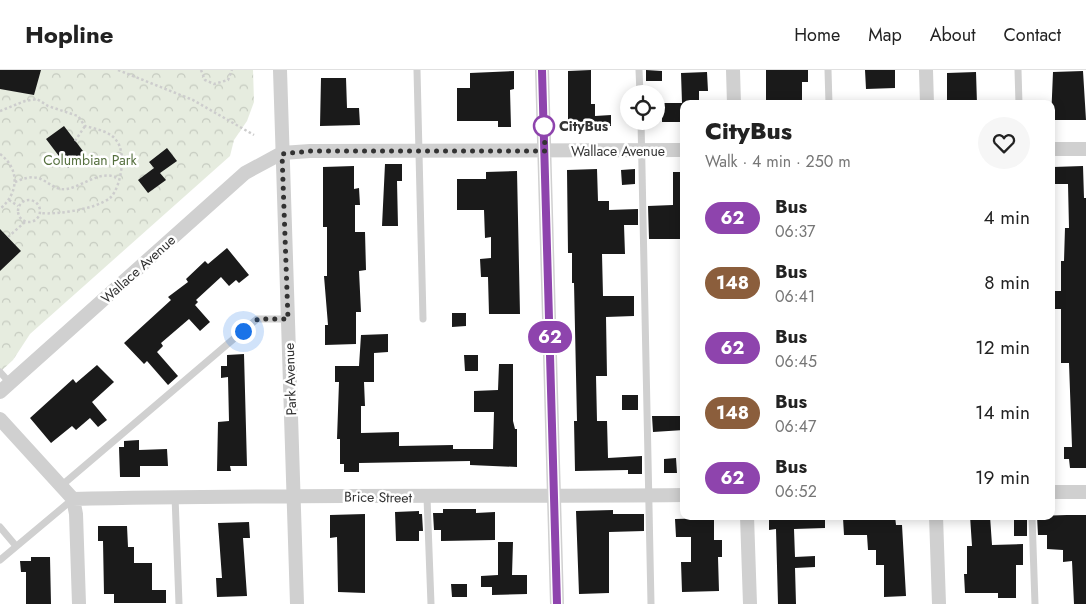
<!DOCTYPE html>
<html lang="en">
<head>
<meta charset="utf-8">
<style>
	body { margin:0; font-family:Jost,sans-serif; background:#f6f6f6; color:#222; height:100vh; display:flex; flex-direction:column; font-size:19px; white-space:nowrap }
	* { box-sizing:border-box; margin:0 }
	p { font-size:16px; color:#767676 }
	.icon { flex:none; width:28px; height:28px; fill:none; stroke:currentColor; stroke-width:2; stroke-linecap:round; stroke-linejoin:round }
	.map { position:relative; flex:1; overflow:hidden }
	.sheet { position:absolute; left:680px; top:30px; width:375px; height:420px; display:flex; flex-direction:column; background:#fff; border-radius:10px; box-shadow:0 2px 12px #0003 }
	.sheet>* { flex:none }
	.badge { padding:0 10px; border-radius:16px; font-size:18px; line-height:32px }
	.tools { position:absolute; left:620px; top:15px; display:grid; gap:10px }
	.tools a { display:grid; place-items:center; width:45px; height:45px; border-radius:50%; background:#fff; box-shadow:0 2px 12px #0003; font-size:25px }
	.you { position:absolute; width:25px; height:25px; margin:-12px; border:4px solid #fff; border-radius:50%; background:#1a73e8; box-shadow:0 0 0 8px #1a73e833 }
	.map>.badge { position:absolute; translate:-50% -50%; box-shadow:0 0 0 2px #fff }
	.round { display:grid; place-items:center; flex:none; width:52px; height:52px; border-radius:26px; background:#f6f6f6 }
	.summary { display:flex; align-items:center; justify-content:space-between; height:85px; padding:0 25px }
	h1 { font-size:24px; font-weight:800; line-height:38px }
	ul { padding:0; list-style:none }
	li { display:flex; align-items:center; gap:15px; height:65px; padding:0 25px }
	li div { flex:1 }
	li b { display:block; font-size:19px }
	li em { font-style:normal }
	li .badge { min-width:55px; font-weight:700; text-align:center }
	header { display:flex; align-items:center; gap:30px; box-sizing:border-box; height:70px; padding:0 25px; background:#fff; border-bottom:1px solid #e0e0e0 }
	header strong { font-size:24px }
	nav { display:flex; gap:28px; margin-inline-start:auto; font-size:18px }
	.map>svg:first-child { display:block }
	.park { fill:url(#park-crowns) }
	.building { fill:#1a1a1a }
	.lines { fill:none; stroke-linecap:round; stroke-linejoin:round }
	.path { stroke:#cdcdcd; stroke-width:2.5; stroke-dasharray:2.5 2.5; stroke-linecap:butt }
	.lane { stroke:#d0d0d0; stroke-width:7 }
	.street { stroke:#d0d0d0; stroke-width:14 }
	.line-casing { stroke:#fff; stroke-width:11 }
	.line { stroke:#8e44ad; stroke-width:8 }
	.walk { stroke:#333; stroke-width:5; stroke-dasharray:0 9 }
	.stop-dot { fill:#fff; stroke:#8e44ad; stroke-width:2.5 }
	.labels { text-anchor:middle; stroke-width:5; stroke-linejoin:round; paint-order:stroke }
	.stop-label { font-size:14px; font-weight:bold; fill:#333; stroke:#fff; text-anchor:start }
	.street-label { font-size:14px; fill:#333; stroke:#fff }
	.park-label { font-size:14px; fill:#56703f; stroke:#fff }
</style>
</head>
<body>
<header>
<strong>Hopline</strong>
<nav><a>Home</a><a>Map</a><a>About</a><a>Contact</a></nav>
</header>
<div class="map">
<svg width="1086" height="534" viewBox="0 0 1086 534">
	<defs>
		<pattern id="park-crowns" width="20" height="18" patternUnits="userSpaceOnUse" patternTransform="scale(1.25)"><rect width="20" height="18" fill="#e6ecdf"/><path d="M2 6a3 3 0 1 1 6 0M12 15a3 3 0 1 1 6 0" fill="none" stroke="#c6cbc0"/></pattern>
	</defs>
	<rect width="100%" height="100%" fill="#fff"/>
	<path class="park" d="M0,0h253l1,32 -7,19 -13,19 -4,16 -200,178 -17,26 -13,12z"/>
	<path class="building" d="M0,0h41l-7,25 -34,-6z
		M591,0v34h4v12l16,-1v11l-29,1v-4h-14v-52z
		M646,0l16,1v10h-16z
		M766,0h42v12h-6v22h-36z
		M865,0h30v18l-29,1z
		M514,1v18l-4,1 1,37h-13v-6h-41v-33h13v-15z
		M1083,1l3,49h-35l2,-48z
		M707,2l1,19h-9v13h-15v18h-22v-19h20l-1,-30z
		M976,2l1,32h-30v-31z
		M321,8h25l1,30h12l1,17 -40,1z
		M64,56l22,29 -18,13 -22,-29z
		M167,78l10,13 -17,12 6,7 -18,13 -10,-13 16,-12 -5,-6z
		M385,94h17v17h-5l1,45h-16z
		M354,96v23l5,-1 1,17h-5v27h10l1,38 -7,1 2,41h-5v32l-31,1v-20h3l-4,-49h3v-49h-4v-60z
		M1083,96l1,32h2v270h-16l-1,-9h-5v-12h8l-3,-84h-8v-54h-6v-18h6v-30h3l1,-33h4l-1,-44h-15v-17z
		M597,99l1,32h11v9l29,-1v16h-14l1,29h-23l1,42h31v20l-28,1 1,59h-11l1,45h10l1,37 34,-2v18h-14v-4l-53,1 -1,-50h3l-3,-138h-2v-30h-4l-1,-83z
		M635,99v15l-13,1 -1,-15z
		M517,101l3,143h-31l-1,-37h-7l-1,-18 11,-1v-21l-6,1 -1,-28h-27v-31h29v-7z
		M673,102h11v67h-35l-1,-33 25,-1z
		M0,159l21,22 -21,20z
		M227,178l22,27 -10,8 -3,-3 -7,6 -8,-9 -25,23 2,2 -3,3 15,17 -10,9 -11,-12 -28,24 2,3 -6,6 21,24 -10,9 -21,-24 -3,3 -20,-21 47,-43 -3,-3 20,-15 -2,-3 19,-18 3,3z
		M452,243h14v13l-14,1z
		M388,264v18l-14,1v29h-10l1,24h-4v27l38,-1v14l54,-1v4h40l1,-37h-20v-21l24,-1 1,-26h14v57l2,8h2v38l-47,-2v-4l-111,2v9h-15v-8h-4v-25h-3l2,-57h-4v-16h24l2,-31z
		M244,284l3,112h-17l1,5h-14l1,-49 11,-1 -1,-44 -7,1v-12h6v-11z
		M464,285h14v16h-13z
		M97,295l17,17 -22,20 15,18 -9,7 -8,-9 -14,12 -4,-4 -21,17 -21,-25 43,-39 3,4z
		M622,325h16v15h-16z
		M652,346h32v14l-31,2z
		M139,370v10l28,-1 1,17h-28v11h-20l-1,-30h5v-6z
		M676,388l1,15h-13v-14z
		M443,439h33v4l19,-1v28l-54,1v-11h-7l-1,-17h10z
		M613,440v4h31v17l-35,1v61l-30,1 -3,-83z
		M419,441v3h3l1,17h-4v10h-23l-1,-29z
		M365,444v79l-27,-1 -1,-55 -7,1v-23z
		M1067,445h19v89h-12l-2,-43 -9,1v-12l-16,-1v-14h-9l-1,-19z
		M769,446h56v12l-31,1 1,28 20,-1v11l-20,1 1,36h-18l-2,-75 -7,1z
		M871,446h24l1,9h6l4,71 -22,1v-32h-8v-15h-8l-1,-15h-23l-1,-17h28z
		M970,446h20l2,29 31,-1v21h-7v33h-18v-5h-33l-1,-19h3v-28h5z
		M1014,446h13v20h-13z
		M714,448v22h8v17h-4l1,34 -37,1 -1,-30h10v-25h-15l-1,-18z
		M249,452l1,16h-7l4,58 -30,1 -1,-19h6l-4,-55z
		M98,456h29l1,21h6v16h18v27h14v13h-52v-9h-10l-1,-53h-5z
		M498,472h15l-1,33h15v19l-35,1v-8h-11v-11l17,-1z
		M31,487h19l1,47h-25v-32h-5l-1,-11h11z
		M451,514h16v13h-15z"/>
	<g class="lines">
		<path class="path" d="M118,0l75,30 61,35
			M201,0l4,10 9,4 14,-4 4,-10
			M0,41l25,-10 12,-2 11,7 30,10 7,10c11,3 24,5 31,14 11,12 5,48 -6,58 -14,11 -53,17 -70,15
			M75,71l10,-15
			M0,84c20,15 19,39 0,55
			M15,112c7,-3 15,-6 23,-4 10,3 17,13 29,11 16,-3 36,-21 52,-10
			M18 141a11 11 0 1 1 22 0a11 11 0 1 1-22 0Z
			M9,130l9,6
			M8,167l17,-15"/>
		<path class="lane" d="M417,0l6,249
			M639,0l1,24
			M828,0l1,34
			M1018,0l1,34
			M641,51l10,483
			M0,302l10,11
			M61,416l196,-167h31
			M175,426l4,108
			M427,427l4,107
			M1032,446l3,88
			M0,457l16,19
			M0,490l73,-61"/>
		<path class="street" d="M280,0l17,534
			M542,0l15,534
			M733,0l1,34
			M926,0l1,34
			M1051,79h35
			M0,322l245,-219 37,-20 28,-2 374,-1
			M0,349l73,80 3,15 3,90
			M1051,422h35
			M73,429c203,-5 407,-2 611,-4
			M747,446l3,88
			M936,446l3,88"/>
	</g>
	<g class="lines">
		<g class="line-casing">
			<path id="line" d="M542,0l15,534"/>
		</g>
		<use href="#line" class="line"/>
		<path class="walk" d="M243,261l15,-12h30l-6,-165 28,-3h235l-1,-31v6"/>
	</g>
	<circle class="stop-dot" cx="544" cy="56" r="10"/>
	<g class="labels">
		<g class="stop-label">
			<text x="559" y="61">CityBus</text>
		</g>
		<g class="street-label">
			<text x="618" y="86">Wallace Avenue</text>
			<text transform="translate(138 199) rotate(-42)" y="5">Wallace Avenue</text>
			<text transform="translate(290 309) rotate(-92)" y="5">Park Avenue</text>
			<text transform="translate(378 427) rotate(1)" y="5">Brice Street</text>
		</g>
		<g class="park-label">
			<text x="90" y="95">Columbian Park</text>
		</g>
	</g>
</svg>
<div class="tools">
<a><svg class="icon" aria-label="locate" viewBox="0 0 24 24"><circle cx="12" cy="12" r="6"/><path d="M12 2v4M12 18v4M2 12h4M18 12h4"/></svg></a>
</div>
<div class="you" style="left:243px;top:261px"></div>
<b class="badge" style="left:550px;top:267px;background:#8e44ad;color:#fff">62</b>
<section class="sheet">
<div class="summary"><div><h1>CityBus</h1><p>Walk · 4 min · 250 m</p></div><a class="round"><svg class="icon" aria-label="heart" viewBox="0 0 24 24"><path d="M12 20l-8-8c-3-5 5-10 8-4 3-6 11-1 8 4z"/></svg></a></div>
<ul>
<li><span class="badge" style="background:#8e44ad;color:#fff">62</span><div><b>Bus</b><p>06:37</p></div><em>4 min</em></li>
<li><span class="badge" style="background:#8b5e3c;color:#fff">148</span><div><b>Bus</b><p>06:41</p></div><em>8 min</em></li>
<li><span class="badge" style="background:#8e44ad;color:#fff">62</span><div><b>Bus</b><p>06:45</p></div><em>12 min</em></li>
<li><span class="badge" style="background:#8b5e3c;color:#fff">148</span><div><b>Bus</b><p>06:47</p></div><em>14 min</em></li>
<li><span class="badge" style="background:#8e44ad;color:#fff">62</span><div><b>Bus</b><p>06:52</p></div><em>19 min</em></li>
</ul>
</section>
</div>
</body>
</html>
